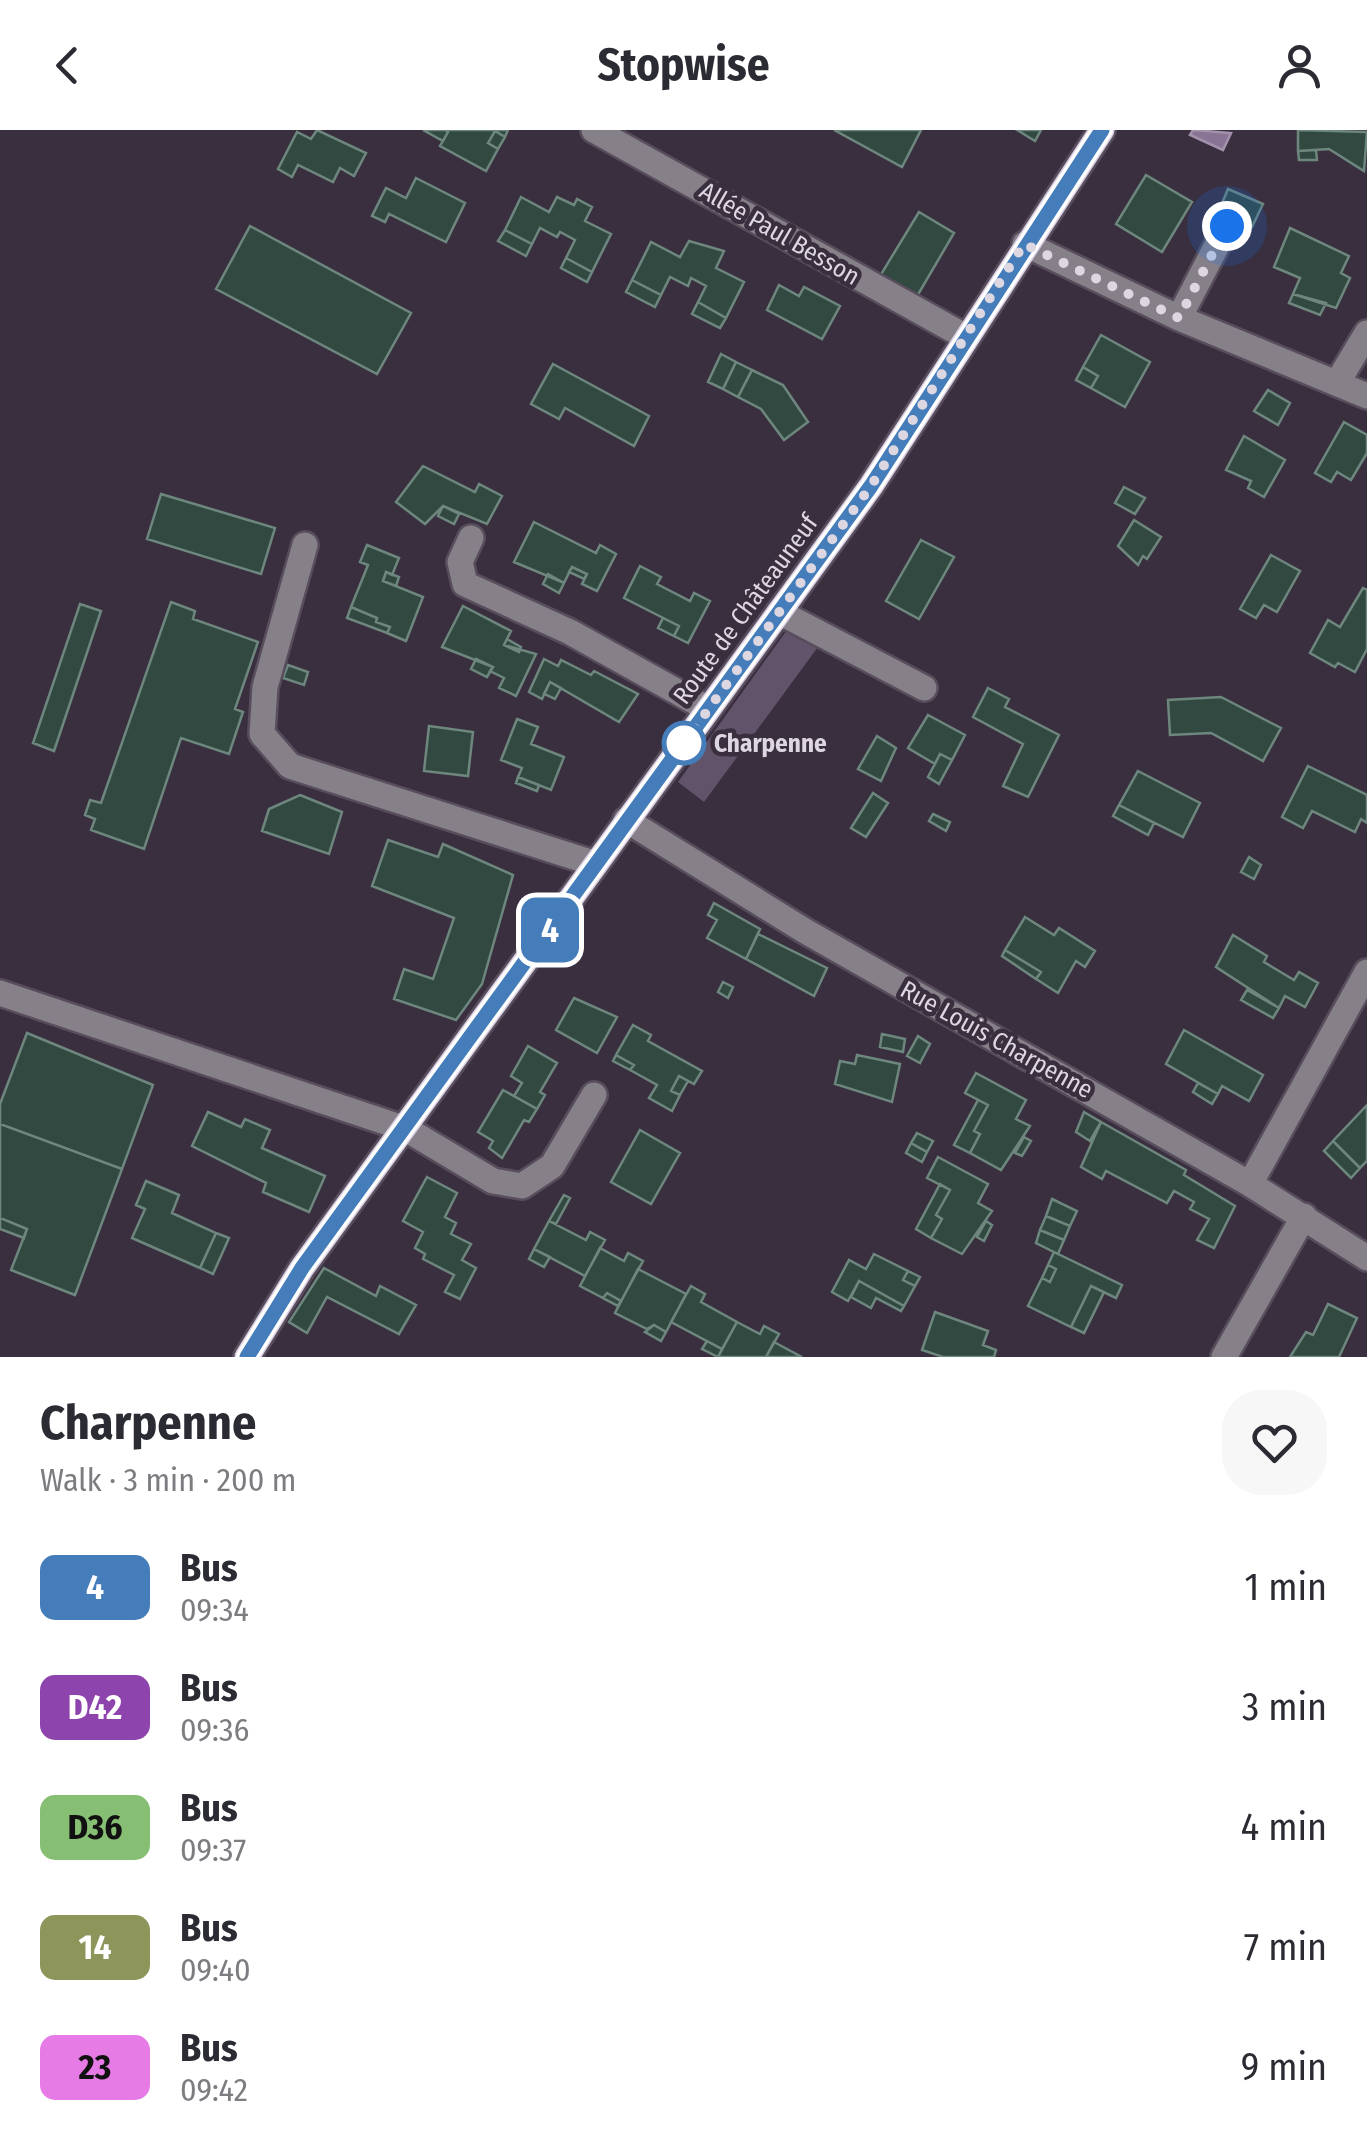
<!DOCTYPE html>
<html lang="en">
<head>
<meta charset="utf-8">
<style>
	body { margin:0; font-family:"Fira Sans Condensed",sans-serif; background:#f7f7f7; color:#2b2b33; height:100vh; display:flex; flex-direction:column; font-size:38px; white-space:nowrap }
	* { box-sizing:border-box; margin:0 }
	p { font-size:32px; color:#7c7c81 }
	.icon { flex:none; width:55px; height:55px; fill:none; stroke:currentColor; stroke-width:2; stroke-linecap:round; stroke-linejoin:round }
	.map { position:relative; height:1227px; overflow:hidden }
	.sheet { display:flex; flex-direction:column; background:#fff; flex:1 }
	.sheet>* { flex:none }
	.badge { padding:0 20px; border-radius:15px; font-size:35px; line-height:65px }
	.you { position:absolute; width:50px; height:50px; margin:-25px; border:8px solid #fff; border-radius:50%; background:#1a73e8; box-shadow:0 0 0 15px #1a73e833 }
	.map>.badge { position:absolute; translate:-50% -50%; box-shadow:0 0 0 5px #fff }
	.round { display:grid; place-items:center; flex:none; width:105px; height:105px; border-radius:40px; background:#f7f7f7 }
	.overview { display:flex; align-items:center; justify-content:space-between; height:170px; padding:0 40px }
	h1 { font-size:48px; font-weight:700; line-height:75px }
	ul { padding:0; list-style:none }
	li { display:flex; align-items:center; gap:30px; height:120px; padding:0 40px }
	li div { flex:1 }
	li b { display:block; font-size:38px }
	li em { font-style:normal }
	li .badge { min-width:110px; font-weight:700; text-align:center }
	header { display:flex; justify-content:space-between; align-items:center; height:130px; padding:0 40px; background:#fff; font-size:45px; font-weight:700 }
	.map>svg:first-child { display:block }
	.green { fill:#615369 }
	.water { fill:#897495; stroke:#a292ac; stroke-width:2.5 }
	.building { fill:#324941; stroke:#6e877e; stroke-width:2.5 }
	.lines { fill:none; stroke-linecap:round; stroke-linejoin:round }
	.minor-casing { stroke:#574d5c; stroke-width:30 }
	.major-casing { stroke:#574d5c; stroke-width:30 }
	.minor { stroke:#868089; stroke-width:25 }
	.major { stroke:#d8cddf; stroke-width:25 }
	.line-casing { stroke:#fff; stroke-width:22 }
	.line { stroke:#457dbb; stroke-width:15 }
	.walk { stroke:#ddd7e1; stroke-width:10; stroke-dasharray:0 18 }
	.stop-dot { fill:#fff; stroke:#457dbb; stroke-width:5 }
	.labels { text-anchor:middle; stroke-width:9; stroke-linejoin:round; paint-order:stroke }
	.street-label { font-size:25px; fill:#ddd7e1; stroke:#392f3f }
	.stop-label { font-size:25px; font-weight:bold; fill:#ddd7e1; stroke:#392f3f; text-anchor:start }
</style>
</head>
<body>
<header><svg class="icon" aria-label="back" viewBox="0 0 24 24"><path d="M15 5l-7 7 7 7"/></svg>Stopwise<svg class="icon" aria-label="person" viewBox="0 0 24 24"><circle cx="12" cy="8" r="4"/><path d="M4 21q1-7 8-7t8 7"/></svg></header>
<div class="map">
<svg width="1367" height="1227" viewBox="0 0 1367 1227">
	<rect width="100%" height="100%" fill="#392f3f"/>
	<path class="green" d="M787,500l31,17 -114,155 -26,-20z"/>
	<path class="water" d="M1193,0l38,3 -8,17 -33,-15z"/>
	<path class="building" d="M317,0l49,23 -12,23 -14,-8 -7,14 -35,-17 -6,12 -14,-8 19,-37 14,7z
		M423,0h22l3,2 -5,9z
		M445,0h63l-3,7 -10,-6 -7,12 10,6 -12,22 -46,-25 8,-14z
		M834,0h87l-19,37z
		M1017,0h24l-6,11z
		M1298,0l69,2 -3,39 -35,-22 -31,2z
		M495,1l10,6 -7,12 -10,-6z
		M1316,20l1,10h-18l-1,-9z
		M1146,45l46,27 -30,50 -46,-28z
		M416,48l49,25 -19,39 -57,-28 -4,8 -13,-6 14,-28 20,10z
		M1228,59l35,15 -11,23 -34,-14z
		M521,67l28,15 8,-15 17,8 3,-6 15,8 -7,14 26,13 -19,38 -26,-14 9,-18 -15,-8 -3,5 -17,-9 -8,16 -27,-14z
		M919,82l35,21 -38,65 -36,-22z
		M250,96l161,87 -34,61 -161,-85z
		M1290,98l59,28 -8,17 9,5 -14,30 -43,-14 7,-16 -26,-11z
		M505,100l27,14 -6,12 -28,-15z
		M689,111l35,10 -8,17 28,14 -18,36 -28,-16 8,-16 -15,-8 -3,8 -18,-9 -9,18 -29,-15 19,-38 29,15z
		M566,128l26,14 -5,10 -26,-14z
		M632,150l29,15 -6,12 -29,-15z
		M779,155l20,11 5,-9 36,19 -18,33 -55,-29z
		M1293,164l33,9 -6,12 -31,-12z
		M698,172l28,16 -6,10 -28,-14z
		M1101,205l49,27 -25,45 -34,-19 7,-12 -15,-9z
		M721,224l15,8 -13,27 -15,-7z
		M736,232l16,8 -14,27 -15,-8z
		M553,234l96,52 -15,30 -69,-38 -6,11 -28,-15z
		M1083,237l15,9 -7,12 -15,-8z
		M752,240l31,15 25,37 -24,18 -23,-31 -23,-12z
		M1268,260l22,13 -12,22 -24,-14z
		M1344,292l23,13v18l-16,27 -14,-8 -6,10 -16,-9z
		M1244,306l41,24 -21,37 -16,-9 3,-7 -25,-11z
		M423,336l52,26 4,-8 23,12 -15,28 -44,-18 -18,18 -29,-22z
		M1124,357l21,11 -10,16 -20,-11z
		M161,364l114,34 -14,46 -114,-35z
		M443,376l16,8 -5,10 -16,-8z
		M1134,390l27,17 -14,22 -4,-3 -5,9 -20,-19z
		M534,392l62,31 4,-8 16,9 -19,37 -15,-7 5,-10 -15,-7 -8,16 -50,-21z
		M921,410l33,17 -35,62 -33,-18z
		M367,415l32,13 -7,17 -6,-3 -3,9 40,16 -17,44 -19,-8 3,-6 -14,-5 1,-4 -26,-11 17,-42 -8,-3z
		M1271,425l29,16 -23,41 -13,-7 -8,13 -16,-9z
		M640,436l21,11 -4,7 33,17 4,-8 16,8 -22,42 -14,-7 5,-10 -55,-28z
		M572,437l15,7 -3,5 -15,-7z
		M386,442l13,5 -3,9 -13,-5z
		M548,444l16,9 -5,10 -16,-9z
		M1363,458l4,2v59l-12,23 -17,-9 -3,4 -25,-14 18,-33 12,7z
		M171,472l24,9 -2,8 65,23 -23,67 8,3 -14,42 -48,-16 -37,111 -53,-19 4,-11 -10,-4 5,-15 11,3z
		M80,474l21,7 -47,140 -21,-8z
		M463,476l48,25 -7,14 32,9 -20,42 -17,-8 5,-10 -14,-7 3,-4 -51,-20z
		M351,477l26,11 -1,4 14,5 -3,6 -40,-15z
		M663,488l16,8 -5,10 -16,-8z
		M507,509l14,8 -2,5 -15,-7z
		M476,529l17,8 -6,10 -16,-8z
		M544,529l14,7 3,-6 30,15 3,-4 44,23 -19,28 -69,-40 -8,17 -13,-7z
		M288,535l20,7 -4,13 -21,-7z
		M550,552l11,6 -6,11 -11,-5z
		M988,558l21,11 -4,8 54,28 -31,62 -25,-11 20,-42 -50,-27z
		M1221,567l60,31 -18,33 -52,-28 -41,2 -2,-35z
		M928,585l37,20 -13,25 -12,-6 -5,10 -27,-16z
		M517,589l21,8 -7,17 33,13 -13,33 -33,-13 4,-9 -21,-8z
		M429,596l44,6 -5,44 -44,-5z
		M877,606l19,12 -15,33 -23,-12z
		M940,624l12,6 -13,24 -11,-7z
		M1308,636l59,29v28l-6,-4 -6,13 -43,-21 -9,17 -21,-11z
		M1138,641l62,32 -17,34 -64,-32z
		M518,647l21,8 -2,6 -21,-8z
		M873,663l15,10 -22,34 -15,-9z
		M300,665l42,17 -13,42 -67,-23 7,-22z
		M1119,675l35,18 -6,12 -35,-19z
		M933,684l17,8 -4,9 -17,-10z
		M388,710l50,17 5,-13 70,31 -31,109 -26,36 -62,-21 10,-30 29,10 21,-61 -82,-32z
		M1249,727l12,8 -7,14 -13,-7z
		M714,773l46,26 -14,30 -39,-21 10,-18 -9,-5z
		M1025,787l29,18 5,-7 36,23 -10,16 -9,-6 -18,32 -22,-14 5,-7 -36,-22z
		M758,804l69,34 -13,28 -68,-37z
		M1233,805l34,21 -3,6 30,18 5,-8 19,11 -13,24 -20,-11 -6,12 -63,-41z
		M1005,820l36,22 -5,7 -34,-23z
		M723,852l10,5 -5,11 -10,-6z
		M1247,860l32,18 -6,10 -32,-18z
		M574,868l43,19 -20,36 -41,-23z
		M633,895l18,10 -3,6 54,30 -8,13 -15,-8 -8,15 9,4 -8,16 -23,-13 8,-13 -27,-15 4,-5 -18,-10z
		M1184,900l79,45 -14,26 -27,-15 -4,8 -52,-30z
		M27,903l126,52 -31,84 -122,-45v-20z
		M882,904l23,5 -2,13 -23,-5z
		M918,906l12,8 -10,19 -13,-7z
		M528,916l29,17 -17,29 5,3 -8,14 -23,-13 8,-13 -11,-7z
		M616,925l18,10 -4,5 -17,-9z
		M857,925l43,9 -8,38 -57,-18 5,-23 15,3z
		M976,943l50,27 -10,19 14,7 -29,44 -31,-17 10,-19 -6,-3 14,-26 -23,-12z
		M679,946l9,5 -8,14 -9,-4z
		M1198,953l20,11 -6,10 -19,-12z
		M503,960l34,19 -8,13 -5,-2 -22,38 -13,-10 4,-7 -15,-9z
		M978,970l10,5 -14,26 6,3 -10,19 -16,-8z
		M1367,975v56l-7,7 -27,-27z
		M208,982l33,15 4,-8 25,11 -8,18 63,28 -16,36 -46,-20 3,-9 -74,-37z
		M1084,982l17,10 -11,19 -14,-9z
		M1101,992l85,48 -2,5 51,31 -21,42 -17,-8 12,-21 -19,-10 4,-7 -20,-11 -7,12 -61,-32 -4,8 -21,-12z
		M0,994l122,45 -47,126 -64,-25 16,-41 -27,-11z
		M640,1000l40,23 -29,51 -40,-22z
		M917,1003l16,8 -6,11 -16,-9z
		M1024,1007l7,4 -9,15 -7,-3z
		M1333,1011l27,27 -9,10 -27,-27z
		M911,1013l16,9 -5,10 -16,-9z
		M938,1027l50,27 -10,19 14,8 -30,43 -31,-16 11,-19 -6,-4 14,-25 -23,-12z
		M427,1047l30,16 -12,24 11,6 -5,11 20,10 -9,16 14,8 -16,31 -15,-7 9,-17 -31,-16 2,-5 -10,-6 8,-16 -20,-11z
		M146,1051l33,14 -7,18 44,20 -16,35 -68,-30 13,-29 -9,-4z
		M940,1054l10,6 -14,25 6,4 -11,19 -15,-9z
		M564,1065l6,3 -14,26 -7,-3z
		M1052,1069l25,12 -7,15 -24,-10z
		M1046,1086l24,10 -6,14 -24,-10z
		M0,1088l27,11 -3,9 -24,-9z
		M549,1091l37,19 4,-8 15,8 -20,36 -51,-27z
		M986,1091l6,4 -8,16 -7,-4z
		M1040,1100l24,10 -6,14 -22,-11z
		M216,1103l13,5 -16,36 -13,-6z
		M600,1118l24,13 4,-8 15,8 -22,40 -14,-8 -4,5 -23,-12z
		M534,1119l16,8 -6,10 -15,-8z
		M1054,1122l68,33 -6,13 -25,-12 -20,41 -43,-21 14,-28 8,4 6,-13 -8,-4z
		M874,1124l34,17 -5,9 12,6 -11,20 -45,-25 -11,20 -16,-9 17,-32 17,9z
		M1048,1135l8,4 -6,13 -8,-4z
		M324,1138l52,28 4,-10 36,19 -17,29 -72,-37 -20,36 -18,-11z
		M638,1139l48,25 -20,38 -12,-7 -7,4 -32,-16z
		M908,1141l12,6 -5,9 -12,-6z
		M859,1151l45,25 -3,5 -25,-13 -5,10 -20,-11z
		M691,1156l14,8 -4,8 36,20 -15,27 -51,-27z
		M1091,1156l13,6 -20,41 -13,-6z
		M607,1163l14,8 -3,5 -15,-8z
		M1328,1174l29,14 -18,39h-49l16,-25 7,3z
		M935,1182l53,19 -5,14 13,5 -2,7h-51l-21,-7z
		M737,1192l23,12 4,-8 15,8 -13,23h-48z
		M654,1195l12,7 -5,9 -16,-9z
		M707,1211l15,8 -4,8 -16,-8z
		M774,1212l28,15h-36z"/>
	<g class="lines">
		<g class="minor-casing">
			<path id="minor" d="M594,0l372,207
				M1025,114l154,74 188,78
				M1179,188l48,-92
				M1337,253l30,-50
				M471,408l-11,24 5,22 105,48 138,77
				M305,415l-40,142 -3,47 28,32 306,98
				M779,482l145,76
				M626,690l179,111 445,253 117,74
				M0,863l406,136 87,52 29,5 30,-20 42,-71
				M1250,1054l117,-212
				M1224,1227l80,-141"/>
		</g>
		<g class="major-casing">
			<path id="major" d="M247,1227l55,-89 569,-782 231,-356"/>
		</g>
		<use href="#minor" class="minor"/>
		<use href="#major" class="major"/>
	</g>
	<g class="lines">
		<g class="line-casing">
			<path id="line" d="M247,1227l55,-89 569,-782 231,-356"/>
		</g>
		<use href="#line" class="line"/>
		<path class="walk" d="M684,613l187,-257 153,-242 155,74 48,-92"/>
	</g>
	<circle class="stop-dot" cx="684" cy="613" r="20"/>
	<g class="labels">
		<g class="street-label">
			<text transform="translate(780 103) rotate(30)" y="9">Allée Paul Besson</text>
			<text transform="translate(745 479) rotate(-54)" y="9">Route de Châteauneuf</text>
			<text transform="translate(997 909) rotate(29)" y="9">Rue Louis Charpenne</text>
		</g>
		<g class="stop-label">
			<text x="714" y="622">Charpenne</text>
		</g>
	</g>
</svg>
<div class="you" style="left:1227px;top:96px"></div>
<b class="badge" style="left:550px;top:800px;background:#457dbb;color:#fff">4</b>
</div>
<section class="sheet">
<div class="overview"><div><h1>Charpenne</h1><p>Walk · 3 min · 200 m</p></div><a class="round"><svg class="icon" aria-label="heart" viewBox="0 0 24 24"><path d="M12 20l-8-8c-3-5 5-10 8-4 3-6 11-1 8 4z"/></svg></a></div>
<ul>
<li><span class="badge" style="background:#457dbb;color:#fff">4</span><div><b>Bus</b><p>09:34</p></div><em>1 min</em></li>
<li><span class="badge" style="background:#8e44ad;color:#fff">D42</span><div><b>Bus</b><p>09:36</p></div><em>3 min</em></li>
<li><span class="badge" style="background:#86bf73;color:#111">D36</span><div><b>Bus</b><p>09:37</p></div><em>4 min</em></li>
<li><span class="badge" style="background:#8d955b;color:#fff">14</span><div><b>Bus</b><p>09:40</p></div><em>7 min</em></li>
<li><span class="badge" style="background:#e67be6;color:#111">23</span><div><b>Bus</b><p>09:42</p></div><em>9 min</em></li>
</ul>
</section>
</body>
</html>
